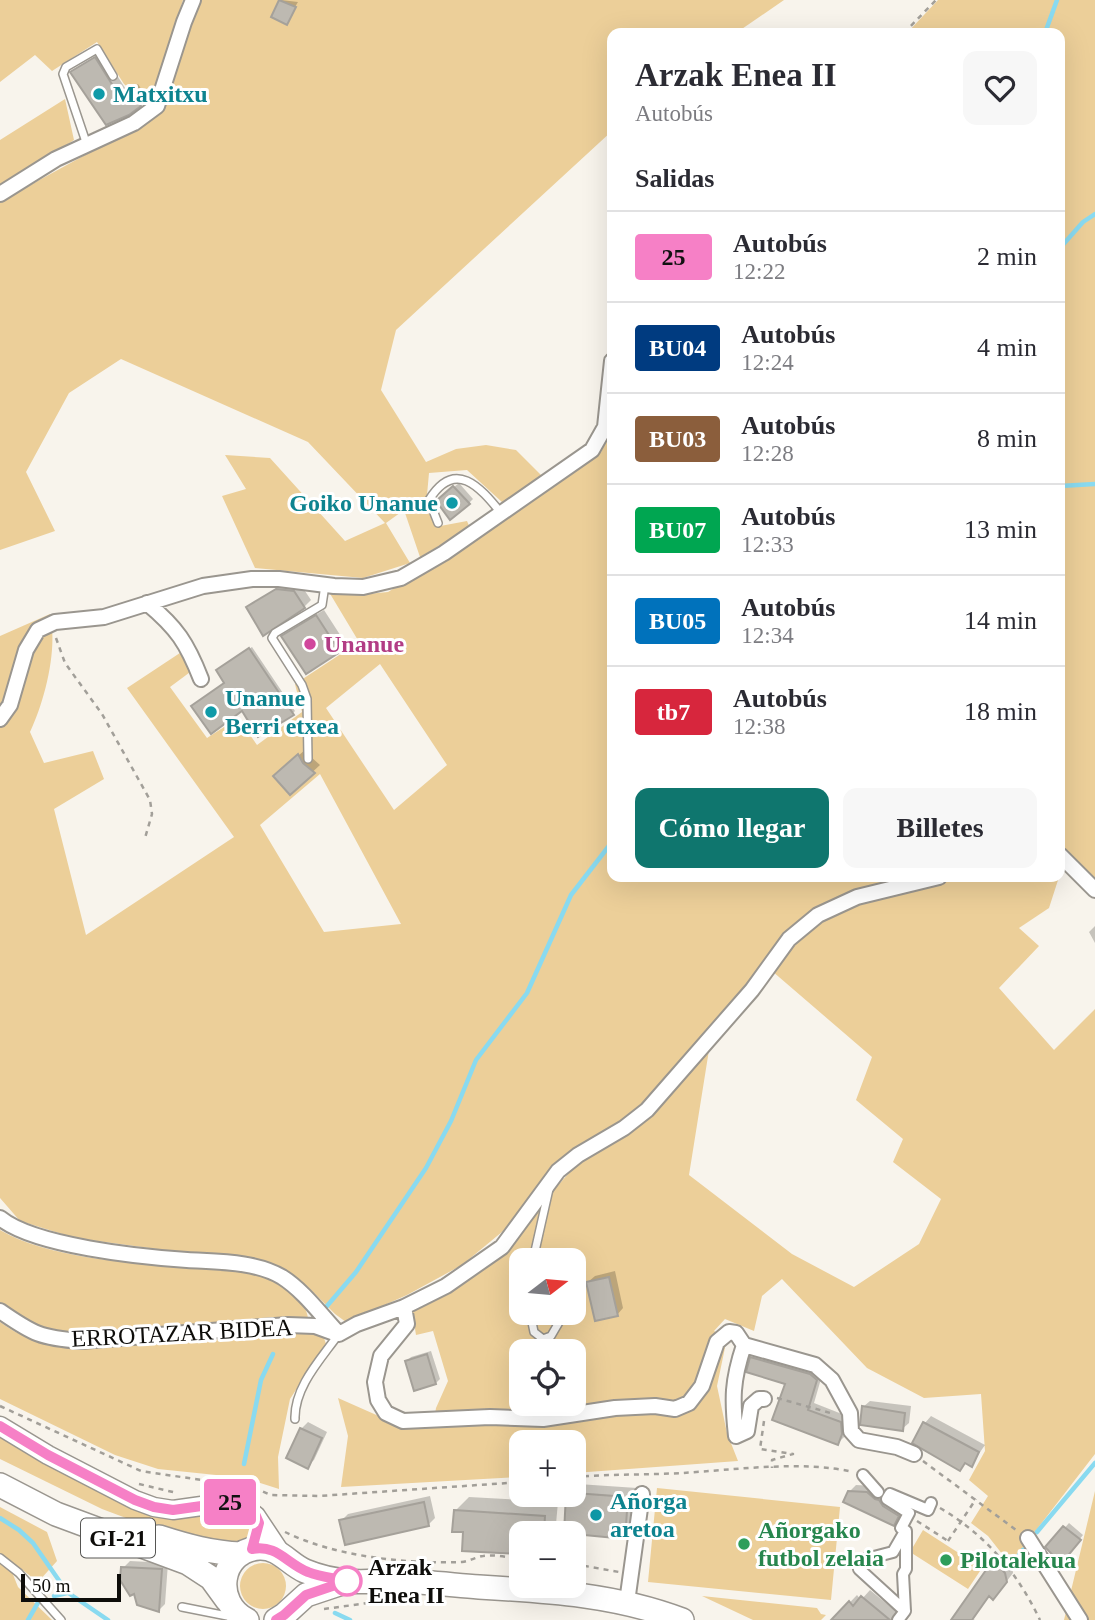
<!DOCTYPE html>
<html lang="es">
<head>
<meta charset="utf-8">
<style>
	body { margin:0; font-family:Georgia,serif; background:#f7f7f7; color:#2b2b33; height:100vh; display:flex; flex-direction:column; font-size:26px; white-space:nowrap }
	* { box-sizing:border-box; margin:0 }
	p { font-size:23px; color:#7c7c81 }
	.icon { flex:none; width:38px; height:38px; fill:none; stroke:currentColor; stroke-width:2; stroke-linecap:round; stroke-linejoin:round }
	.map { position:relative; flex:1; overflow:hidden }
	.side { position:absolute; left:607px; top:28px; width:458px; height:854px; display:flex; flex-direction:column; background:#fff; border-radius:14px; box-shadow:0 7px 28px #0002 }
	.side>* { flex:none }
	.badge { padding:0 14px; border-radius:5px; font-size:24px; line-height:46px }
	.needle { width:46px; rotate:74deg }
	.buttons { position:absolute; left:509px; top:1248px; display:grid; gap:14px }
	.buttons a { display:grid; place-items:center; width:77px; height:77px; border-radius:14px; background:#fff; box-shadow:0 7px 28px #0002; font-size:35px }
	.scale { position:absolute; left:21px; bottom:18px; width:100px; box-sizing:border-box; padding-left:7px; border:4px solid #0e0d0a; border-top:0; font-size:19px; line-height:24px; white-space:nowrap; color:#0e0d0a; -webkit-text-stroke:5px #fff; paint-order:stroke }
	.map>.badge { position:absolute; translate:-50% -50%; box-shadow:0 0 0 4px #fff }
	h2 { padding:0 28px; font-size:26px; line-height:63px }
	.round { display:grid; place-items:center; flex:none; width:74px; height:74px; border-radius:14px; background:#f7f7f7 }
	.overview { display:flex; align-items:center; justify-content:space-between; height:119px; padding:0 28px }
	h1 { font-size:33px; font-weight:600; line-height:52px }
	.action { display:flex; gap:14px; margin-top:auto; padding:14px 28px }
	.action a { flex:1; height:80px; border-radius:14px; background:#0f766e; color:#fff; font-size:28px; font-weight:600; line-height:80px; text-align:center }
	.action a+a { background:#f7f7f7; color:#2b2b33 }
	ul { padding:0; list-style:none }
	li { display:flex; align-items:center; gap:21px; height:91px; padding:0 28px; border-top:2px solid #e1e1e2 }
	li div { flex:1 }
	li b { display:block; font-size:26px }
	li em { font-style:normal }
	li .badge { min-width:77px; font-weight:700; text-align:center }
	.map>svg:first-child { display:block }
	.green { fill:#eccf99; fill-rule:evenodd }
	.shadow { fill:#0003 }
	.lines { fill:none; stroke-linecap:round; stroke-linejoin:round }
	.stream { stroke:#89daf0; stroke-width:4.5 }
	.building { fill:#bdb9b1; stroke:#a5a19a; stroke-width:2 }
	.service-casing { stroke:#9a968f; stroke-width:10 }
	.pedestrian-casing { stroke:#9a968f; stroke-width:14 }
	.minor-casing { stroke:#9a968f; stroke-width:18 }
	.tertiary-casing { stroke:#9a968f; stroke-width:21 }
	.primary-casing { stroke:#9a968f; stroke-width:26 }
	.path { stroke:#a29f99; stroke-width:2.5; stroke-dasharray:5 5; stroke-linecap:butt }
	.service { stroke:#fff; stroke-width:7 }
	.pedestrian { stroke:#fff; stroke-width:10 }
	.minor { stroke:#fff; stroke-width:14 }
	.tertiary { stroke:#fff; stroke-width:18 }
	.primary { stroke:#fff; stroke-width:23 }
	.path-bridge { stroke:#a29f99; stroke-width:2.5; stroke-dasharray:5 5; stroke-linecap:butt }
	.line-casing { stroke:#fff; stroke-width:16 }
	.line { stroke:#f680c6; stroke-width:10 }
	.culture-dot { fill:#0f9aa8; stroke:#fff; stroke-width:2.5 }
	.hotel-dot { fill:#d1479c; stroke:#fff; stroke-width:2.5 }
	.leisure-dot { fill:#2e9e5b; stroke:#fff; stroke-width:2.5 }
	.stop-dot { fill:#fff; stroke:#f680c6; stroke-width:3.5 }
	.labels { text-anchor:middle; stroke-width:6; stroke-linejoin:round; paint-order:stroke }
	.shield { fill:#fff; stroke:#565654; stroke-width:2 }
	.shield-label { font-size:23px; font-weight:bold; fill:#0e0d0a }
	.culture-label { font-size:24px; font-weight:bold; fill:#0d838f; stroke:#fff; text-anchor:start }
	.hotel-label { font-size:24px; font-weight:bold; fill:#b23c85; stroke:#fff; text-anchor:start }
	.street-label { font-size:24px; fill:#0e0d0a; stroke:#fff }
	.leisure-label { font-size:24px; font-weight:bold; fill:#27864d; stroke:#fff; text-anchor:start }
	.stop-label { font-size:24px; font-weight:bold; fill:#0e0d0a; stroke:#fff; text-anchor:start }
</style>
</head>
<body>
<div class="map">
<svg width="1095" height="1620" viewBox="0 0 1095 1620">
	<rect width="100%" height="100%" fill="#f8f4ec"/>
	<path class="green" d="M0,0h183l-33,105 -26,-21 -27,-42 -45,29 -17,-16 -35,27z
		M200,0h584l-48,33h-124v98l-216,199 -15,60 45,72 30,-13 30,-4 30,5 26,26 -39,27 -36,-33 -38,3 -3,33 9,21 32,-6 3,7 -50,29 -16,-47 -18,13 24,40 -47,15 -108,-10 -33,-72 24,-7 -21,-34 45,3 75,83 40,-18 -77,-81 -187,-83 -52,34 -43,79 29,59 -55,19v-347c53,-32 107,-59 161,-90l29,-90z
		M938,0h157v880l-35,-33v-814h-153z
		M65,99l9,41 -74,50v-50z
		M612,423v454h297l-47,11 -42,17 -25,19 -47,65 -110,120 -69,46 -27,25 -34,47 -46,38 -55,30 -61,27 -11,-8 -27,-27 -24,-18 -36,-12 -84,-7 -89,-12 -55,-17 -20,-23v-562l50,-22c8,35 -5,86 -20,118l14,31 49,-12 11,28 -50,30 32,126 148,-98 -107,-149 62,-41 12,17 -31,23 37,51 31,-20 19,27 45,-33 -7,-28 64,-42 -30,-50 29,3 30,-3 80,-49 133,-91 10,-18zM380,664l67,101 -53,45 -68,-102zM320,774l81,150 -77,8 -64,-107z
		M966,877h93l-10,31 -30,20 20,18 -40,42 55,62 41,-41v445l-85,110 -22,-28 -17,-13 17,-27 -19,-16 16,-29 -4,-57 -57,4 -57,-30 -85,-89 -20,17 -8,35 -29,-12 -11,12 13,7 -10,48 10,47 11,28 -164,12v-31h-52l-1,35 -180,10 7,-51 -10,-38 61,27 34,2 3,-19 12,-27 -15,-50 -17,4 -4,-25 51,-28 81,-81 33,-37 57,-35 27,-26 48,-53 -20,125 103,79 62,33 65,-43 22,-45 -48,-37 10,-23 -47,-39 16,-43 -100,-86 29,-37 19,-13 29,-14 40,-13zM522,1260h52v52h-52zM522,1351h52v53h-52z
		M0,1230c45,27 131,34 183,36 22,1 55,0 76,7 18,6 47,25 49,45l-7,4 -29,-4 -107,12 -103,4 -30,-9 -32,-23z
		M0,1322c38,28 74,25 119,23 45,-3 89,-10 134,-13 23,-2 47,0 70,3l3,9 -36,55 -12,58 1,32 -34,-11 -87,-9 -43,-14 -115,-56z
		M0,1431l172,85c23,0 55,-8 75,1l4,9 -1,10 -7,7 -69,-7 -72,-27 -102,-50z
		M657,1488l183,19 -9,93 -183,-18z
		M1095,1491v129h-31z
		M0,1507l47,25 10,29 -19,21 -32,-25 12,30 34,33h-52z
		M923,1530l59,38 -14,21 -58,-37z
		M240 1586a23 23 0 1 1 46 0a23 23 0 1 1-46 0Z
		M702,1596l115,12 4,6 5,1 -5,5h-68z"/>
	<path class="shadow" d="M281,0l17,2 -12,20 -13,-6z
		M102,52l25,39 11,-7 9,14 -19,15 -55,-41z
		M459,483l14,16 -4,4 -26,-7z
		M284,583l17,2 10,15 -7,7 -56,1z
		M324,610l22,34 -7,7 -56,-14 7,-7z
		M252,647l43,64 -3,3 -50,-5 -16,-27 -5,-14z
		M306,749l4,7 10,9 -30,28 -8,-23z
		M1095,926v17l-6,-11z
		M615,1271l8,37 -6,7 -29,-33 7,-6z
		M431,1351l9,28 -4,4 -29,-22 4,-4z
		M759,1351l64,21 -9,31 33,13 1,10 -3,10 -7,7 -64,-24 13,-36 -35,-25z
		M870,1401l41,5 -2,17 -7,6 -39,-22z
		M931,1416l54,29 -14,20 -4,-3 -7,7 -35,-46z
		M308,1422l19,10 -13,28 -7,6 -6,-37z
		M578,1484l59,4 -3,40 -9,9 -51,-43v-6z
		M856,1485l19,1 29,22 -4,9 -7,7 -44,-32z
		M430,1496l5,22 -7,7 -87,-4 7,-7z
		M469,1497l89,5 -2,22 -8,9 -83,-2 -10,-20z
		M1069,1523l14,12 -18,22 -17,-10z
		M1002,1554l10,11 1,8 -13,17 -10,5 -17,24 2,1h-25l11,-11z
		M130,1561l38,2 -3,41 -6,6 -36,-42z
		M870,1590l27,22 4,8h6h-74l24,-25 4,5z"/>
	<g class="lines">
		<path class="stream" d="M1045,33l12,-33
			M1060,248l23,-26 12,-8
			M1060,486l35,-2
			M327,1306l29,-34 70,-104 25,-47 25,-61 51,-67 44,-98 41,-53
			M244,1464l17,-84 12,-26
			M0,1518l19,12 14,13 34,49 41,28
			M1037,1532l58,-69
			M1015,1560l8,-10
			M54,1596l13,-3
			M335,1613l15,7
			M28,1620l11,-19"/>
	</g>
	<path class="building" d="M279,0l17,7 -9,18 -16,-8z
		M95,57l25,40 11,-8 10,17 -12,9 -23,10 -36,-53z
		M453,486l17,18 -20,16 -14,-19z
		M276,589l18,2 11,17 -42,28 -17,-29z
		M316,615l24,37 -34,22 -25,-38z
		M249,648l45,67 -36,22 -16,-26 -31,23 -20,-28 33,-23 -8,-13z
		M298,754l5,9 12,10 -25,22 -17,-19z
		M609,1277l9,39 -23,5 -9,-39z
		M427,1354l9,30 -22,7 -9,-30z
		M750,1357l60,17 7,6 -9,30 33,12 1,12 -4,11 -66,-25 13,-36 -39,-12z
		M862,1406l43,7 -2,18 -43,-6z
		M923,1422l56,30 -7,15 -7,-4 -5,8 -48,-28z
		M300,1428l22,10 -14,31 -22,-11z
		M848,1491l19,1 8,7 4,1 4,6 16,10 -5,10 -51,-24z
		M574,1493l54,4 -3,42 -61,-6 2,-39z
		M424,1502l5,24 -84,19 -6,-25z
		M454,1510l91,6 -1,17h-22v21l-60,-3 1,-19h-11z
		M1063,1526l18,14 -20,24 -16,-17z
		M993,1560l12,13 2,9 -14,18 -4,-4 -17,24h-21z
		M121,1567l41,2 -3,43 -22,-7 -3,-11 -4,2 -10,-16z
		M861,1596l29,24h-59l18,-19 4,5z"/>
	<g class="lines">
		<g class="service-casing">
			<path id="service" d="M87,145l-24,-71 3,-7 31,-18 16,27
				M438,523l-9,-23c26,-42 51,-13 72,13
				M308,759l-1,-60 -5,-14 -30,-47 3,-5 47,-28 3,-20
				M533,1260l16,-71
				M574,1293l6,-13
				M530,1312l4,20 9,7 8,-3 14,-24
				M295,1419c-1,-32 26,-60 43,-84
				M0,1558l19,15 42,47
				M182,1607l50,10"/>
		</g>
		<g class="pedestrian-casing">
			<path id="pedestrian" d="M863,1475l15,17
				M905,1611l-2,-37 3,-5v-38l-5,-3 8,-15 -22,-14 3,-5 38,16 3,-7
				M898,1620l7,-9 -46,-42 7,-10 27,-7 11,-19"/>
		</g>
		<g class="minor-casing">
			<path id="minor" d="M0,194l56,-35 78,-36 23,-17 27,-84 9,-22
				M147,603c30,25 40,40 54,76
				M0,719l10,-14 16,-55 12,-20 17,-8 49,-5 99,-31 49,-7h27l55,7 29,1 38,-9 43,-25 148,-103 13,-23 7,-66
				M1060,855l35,35
				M0,1218c34,28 141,39 187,42 30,2 68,1 95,17 22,14 39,38 57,57
				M404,1307l3,17 -26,32 -6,26 3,18 8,13 17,8 87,-4 53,2 72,-11 40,-2 20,3 14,-6 13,-17 15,-44 12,-10 7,1 8,12c-12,36 -12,54 -8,91l11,-5 4,-25 8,-7h5
				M0,1311c33,23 41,27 81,30l207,-16 27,1 22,8
				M339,1334l18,-10 47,-17 42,-21 56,-39 56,-76 20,-16 46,-27 23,-18 105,-120 37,-51 29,-24 39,-18 82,-20
				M744,1345l71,20 17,15 18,33 1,18 8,9 38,7 17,7
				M1028,1538l52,82
				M627,1602l15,-108"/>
		</g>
		<g class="tertiary-casing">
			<path id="tertiary" d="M0,1426l48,29 87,45 19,7 19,3 57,-8 11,2 15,12 26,39"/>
		</g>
		<g class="primary-casing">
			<path id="primary" d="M0,1485l56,29 132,49 23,15 16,22
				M159,1537c28,9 53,16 82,17
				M247,1620c-34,-17 -28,-69 12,-72 20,-1 30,16 46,23 12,5 29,9 42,10 17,2 35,-1 53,0 26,1 53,4 79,6 71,4 137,8 203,33
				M276,1620l8,-5 22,-20 39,-13"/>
		</g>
		<path class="path" d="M904,33l32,-33
			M56,638l9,25 37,51 48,86 2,14 -7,24
			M777,1398l57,16
			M0,1406l141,65 67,10 33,1 30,13 48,1 203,-14
			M764,1421l-4,28 33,5 -21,6v8
			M923,1461l93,69
			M574,1477c36,-3 72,-2 108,-4 51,-3 122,-13 171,-1
			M139,1484l38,9
			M940,1508c46,27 77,64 100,112
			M917,1521l31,20
			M285,1532c51,25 122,32 177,30 8,-1 14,-5 21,-6 12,-2 27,2 39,3
			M574,1564l45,8
			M324,1609l66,-9"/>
		<use href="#service" class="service"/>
		<use href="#pedestrian" class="pedestrian"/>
		<use href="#minor" class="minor"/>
		<use href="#tertiary" class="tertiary"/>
		<use href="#primary" class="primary"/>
		<path class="path-bridge" d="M948,1541l28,-42"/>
	</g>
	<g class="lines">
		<g class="line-casing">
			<path id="line" d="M0,1426l48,29 87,45 19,7 19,3 57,-8 11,2 15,12 3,7 -7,26c25,-5 35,15 56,23 12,5 26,6 39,9l-41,14 -22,20 -8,5"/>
		</g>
		<use href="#line" class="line"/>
	</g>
	<g class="culture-dot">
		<circle cx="99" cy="94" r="7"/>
		<circle cx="452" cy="503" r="7"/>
		<circle cx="211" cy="712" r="7"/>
		<circle cx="596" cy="1515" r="7"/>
	</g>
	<circle class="hotel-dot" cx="310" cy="644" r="7"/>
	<g class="leisure-dot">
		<circle cx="744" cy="1544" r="7"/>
		<circle cx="946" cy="1560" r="7"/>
	</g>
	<circle class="stop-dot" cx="347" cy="1581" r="14"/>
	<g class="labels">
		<rect class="shield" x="81" y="1518.5" width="74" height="39" rx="5"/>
		<g class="shield-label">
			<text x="118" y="1546">GI-21</text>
		</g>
		<g class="culture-label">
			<text x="113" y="102">Matxitxu</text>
			<text x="438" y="511" text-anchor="end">Goiko Unanue</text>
			<text x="225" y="706">Unanue<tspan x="225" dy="28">Berri etxea</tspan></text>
			<text x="610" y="1509">Añorga<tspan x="610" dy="28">aretoa</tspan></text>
		</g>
		<g class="hotel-label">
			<text x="324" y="652">Unanue</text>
		</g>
		<g class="street-label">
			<text transform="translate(182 1333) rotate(-3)" y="8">ERROTAZAR BIDEA</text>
		</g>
		<g class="leisure-label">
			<text x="758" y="1538">Añorgako<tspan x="758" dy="28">futbol zelaia</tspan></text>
			<text x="960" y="1568">Pilotalekua</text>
		</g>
		<g class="stop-label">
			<text x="368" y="1575">Arzak<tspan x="368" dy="28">Enea II</tspan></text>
		</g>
	</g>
</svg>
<div class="buttons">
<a><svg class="needle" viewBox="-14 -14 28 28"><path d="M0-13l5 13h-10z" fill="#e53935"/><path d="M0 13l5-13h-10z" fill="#7c7c81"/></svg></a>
<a><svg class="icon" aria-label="locate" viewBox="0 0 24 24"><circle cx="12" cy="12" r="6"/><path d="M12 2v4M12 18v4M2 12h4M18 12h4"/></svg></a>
<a>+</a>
<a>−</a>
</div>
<div class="scale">50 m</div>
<b class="badge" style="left:230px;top:1502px;background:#f680c6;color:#111">25</b>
<section class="side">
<div class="overview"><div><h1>Arzak Enea II</h1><p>Autobús</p></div><a class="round"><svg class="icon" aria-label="heart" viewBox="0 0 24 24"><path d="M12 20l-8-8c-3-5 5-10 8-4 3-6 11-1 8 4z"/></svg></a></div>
<h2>Salidas</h2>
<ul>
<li><span class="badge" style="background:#f680c6;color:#111">25</span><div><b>Autobús</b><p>12:22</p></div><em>2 min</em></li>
<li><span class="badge" style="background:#003b80;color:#fff">BU04</span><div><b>Autobús</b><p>12:24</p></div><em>4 min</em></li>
<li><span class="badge" style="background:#8b5e3c;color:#fff">BU03</span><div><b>Autobús</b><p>12:28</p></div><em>8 min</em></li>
<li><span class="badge" style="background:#00a651;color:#fff">BU07</span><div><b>Autobús</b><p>12:33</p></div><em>13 min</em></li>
<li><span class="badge" style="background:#0072bc;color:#fff">BU05</span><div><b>Autobús</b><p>12:34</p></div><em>14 min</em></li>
<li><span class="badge" style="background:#d7263d;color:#fff">tb7</span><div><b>Autobús</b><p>12:38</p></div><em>18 min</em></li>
</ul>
<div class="action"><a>Cómo llegar</a><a>Billetes</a></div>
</section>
</div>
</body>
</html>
